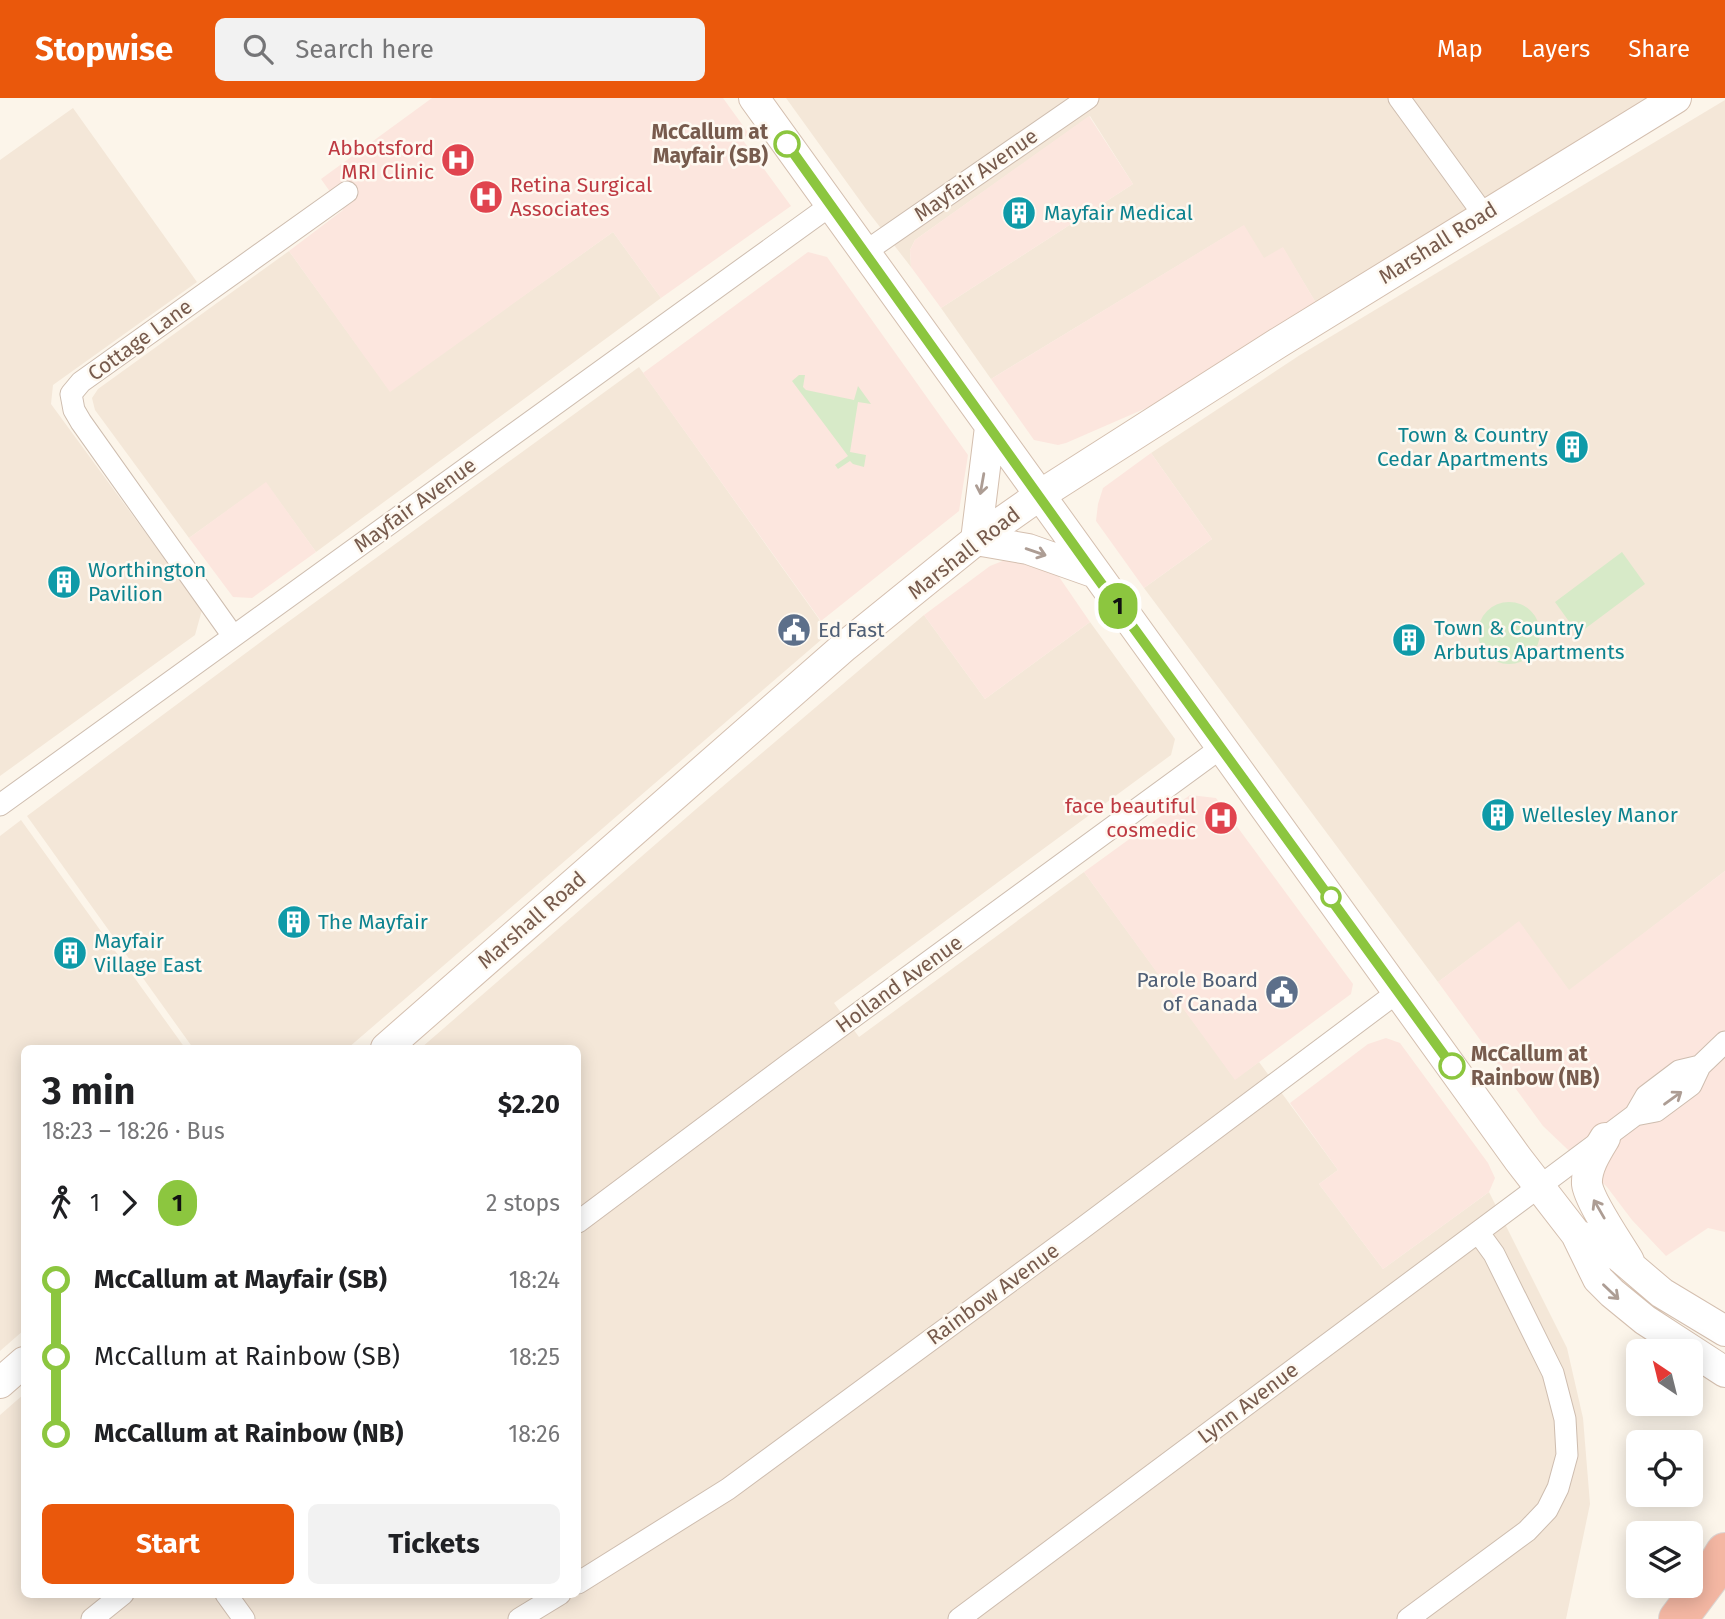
<!DOCTYPE html>
<html lang="en">
<head>
<meta charset="utf-8">
<style>
	body { margin:0; font-family:"Fira Sans",sans-serif; background:#f2f2f2; color:#202124; height:100vh; display:flex; flex-direction:column; font-size:26px; white-space:nowrap }
	* { box-sizing:border-box; margin:0 }
	p { font-size:23px; color:#757577 }
	.icon { flex:none; width:38px; height:38px; fill:none; stroke:currentColor; stroke-width:2; stroke-linecap:round; stroke-linejoin:round }
	.map { position:relative; flex:1; overflow:hidden }
	.sheet { position:absolute; left:21px; top:947px; width:560px; height:553px; display:flex; flex-direction:column; background:#fff; border-radius:10px; box-shadow:0 4px 18px #0003 }
	.sheet>* { flex:none }
	.badge { padding:0 14px; border-radius:23px; font-size:24px; line-height:46px }
	.needle { width:46px; rotate:325deg }
	.tools { position:absolute; left:1626px; top:1241px; display:grid; gap:14px }
	.tools a { display:grid; place-items:center; width:77px; height:77px; border-radius:10px; background:#fff; box-shadow:0 4px 18px #0003; font-size:35px }
	.map>.badge { position:absolute; translate:-50% -50%; box-shadow:0 0 0 4px #fff }
	.legs { display:flex; align-items:center; gap:10px; height:77px; padding:0 21px; font-size:23px }
	.legs p { margin-inline-start:auto }
	.summary { display:flex; align-items:center; justify-content:space-between; height:119px; padding:0 21px }
	h1 { font-size:38px; font-weight:700; line-height:52px }
	.action { display:flex; gap:14px; margin-top:auto; padding:14px 21px }
	.action a { flex:1; height:80px; border-radius:10px; background:#ea580c; color:#fff; font-size:28px; font-weight:700; line-height:80px; text-align:center }
	.action a+a { background:#f2f2f2; color:#202124 }
	ul { padding:0 21px; list-style:none }
	li { display:flex; align-items:center; gap:24px; height:77px; font-size:26px }
	li i { display:grid; place-items:center; width:10px; height:100%; margin:0 9px; background:currentColor }
	li i::after { content:''; width:18px; height:18px; margin:-9px; border:5px solid; border-radius:50%; background:#fff }
	li p { margin-inline-start:auto }
	li:first-child i { background:linear-gradient(#0000 50%,currentColor 0) }
	li:last-child i { background:linear-gradient(currentColor 50%,#0000 0) }
	header { display:flex; align-items:center; gap:42px; box-sizing:border-box; height:98px; padding:0 35px; background:#ea580c; color:#fff }
	header strong { font-size:33px }
	nav { display:flex; gap:38px; margin-inline-start:auto; font-size:24px }
	.search { width:490px; height:63px; background:#f2f2f2; display:flex; align-items:center; gap:18px; box-sizing:border-box; padding:0 24px; border-radius:10px; color:#757577; font-size:26px }
	.map>svg:first-child { display:block }
	.residential { fill:#f4e7d8 }
	.commercial { fill:#fce6de }
	.green { fill:#d7eac8 }
	.lines { fill:none; stroke-linecap:round; stroke-linejoin:round }
	.street-casing { stroke:#cebdaf; stroke-width:23 }
	.secondary-casing { stroke:#d4bfaf; stroke-width:32 }
	.highway-casing { stroke:#dcd4d1; stroke-width:40 }
	.street { stroke:#fff; stroke-width:21 }
	.secondary { stroke:#fff; stroke-width:30 }
	.highway { stroke:#f4b7a3; stroke-width:38 }
	.oneway { stroke:#ad9d94 }
	.line-1-casing { stroke:#fff; stroke-width:16 }
	.line-1 { stroke:#8cc63f; stroke-width:10 }
	.stop-1-dot { fill:#fff; stroke:#8cc63f; stroke-width:3.5 }
	.labels { text-anchor:middle; stroke-width:5; stroke-linejoin:round; paint-order:stroke }
	.stop-label { font-size:21px; font-weight:bold; fill:#775b4d; stroke:#fef9f1; text-anchor:end }
	.health-label { font-size:21px; fill:#be3a42; stroke:#fef9f1; text-anchor:end }
	.street-label { font-size:21px; fill:#775b4d; stroke:#fef9f1 }
	.culture-label { font-size:21px; fill:#0d838f; stroke:#fef9f1; text-anchor:start }
	.service-label { font-size:21px; fill:#4e5e75; stroke:#fef9f1; text-anchor:start }
</style>
</head>
<body>
<header>
<strong>Stopwise</strong>
<div class="search"><svg class="icon" aria-label="search" viewBox="0 0 24 24"><circle cx="10" cy="10" r="6"/><path d="M15 15l6 6"/></svg>Search here</div>
<nav><a>Map</a><a>Layers</a><a>Share</a></nav>
</header>
<div class="map">
<svg width="1725" height="1521" viewBox="0 0 1725 1521">
	<rect width="100%" height="100%" fill="#fcf5ea"/>
	<path class="residential" d="M786,0h608l80,116 -155,94 -36,-60 -19,11 -21,-33 -252,153 -50,-71 192,-124 -43,-68 -175,124 -5,10 1,17 -45,-58z
		M1404,0h257l-178,110z
		M1725,2v771l-156,120 -50,-69 -81,60 -294,-394 68,-49 -61,-86 149,-98z
		M73,10l124,174 -144,103 -2,19 151,206 -7,25 -195,141v-616z
		M613,134l48,66 -345,254 -50,-69 -77,55 -94,-128 -3,-12 6,-9 191,-138 101,140z
		M639,269l190,266 -481,415h-155l-166,-232 243,-181z
		M924,517l61,84 105,-77 85,117 -4,16 -337,248 25,34 225,-165 151,207 24,-17 79,108 -19,14 64,85 106,-77 78,156 16,70 7,86 -24,115h-1566v-204l24,-21v200h554v-546h-157l274,-238z
		M21,722l164,228h-161v282l-24,21v-515z"/>
	<path class="commercial" d="M432,0h291l26,36 -7,5 49,67 -130,92 -48,-66 -223,160 -101,-141 54,-41 -22,-31z
		M1089,18l44,68 -192,124 -30,-41 -1,-17 5,-10z
		M1244,127l20,33 19,-11 36,61 -145,88 -108,47 -8,2 -24,-5 -43,-61z
		M808,154l19,5 141,198 -9,56 -138,110 -178,-248z
		M1151,355l61,86 -68,49 -48,-67 2,-17 5,-16z
		M266,384l50,70 -64,46 -19,-1 -44,-59z
		M1005,462l22,1 28,10 35,51 -105,77 -61,-84 66,-49z
		M1190,697l26,3 137,186 -2,10 -116,86 -151,-208z
		M1725,773v361l-17,-4 -42,28 -34,-36 -25,-33 -64,-61 -105,-144 81,-61 50,69z
		M1386,940l14,5 88,120 7,15 -6,14 -106,77 -64,-85 19,-14 -48,-67 78,-59z"/>
	<path class="green" d="M799,277h6l-2,12 3,3 48,10 4,-14 13,18 -13,-2 -8,50 16,3 -2,12 -11,-3 -3,-3 -12,8 -3,-4 13,-9 -56,-75z
		M1622,454l23,32 -67,50 -23,-32z
		M1478 535a31 31 0 1 1 62 0a31 31 0 1 1-62 0Z"/>
	<g class="lines">
		<g class="street-casing">
			<path id="street" d="M1399,0l85,117
				M865,154l223,-154
				M233,538l-152,-214 -7,-12 -3,-16 10,-12 266,-190
				M0,707l831,-600
				M1635,1017l21,-4 35,-26 9,-19 25,-24
				M578,1124l211,-158 433,-317
				M578,1485l150,-94 352,-259 319,-239
				M226,1496l18,25
				M92,1521l31,-25
				M519,1521l41,-25
				M959,1521l664,-495 12,-9 11,-19 33,-25 21,-5
				M1408,1521l119,-88 20,-21 11,-22 9,-33 -2,-36 -12,-46 -59,-119 -16,-22"/>
		</g>
		<g class="secondary-casing">
			<path id="secondary" d="M754,0l764,1061 58,75 22,45 14,14 33,27 80,52
				M976,442l52,9 65,23
				M976,442l14,-113
				M386,950l459,-402 131,-106 64,-45 238,-152 398,-245
				M1605,1040c-8,13 -19,30 -18,46 2,17 32,60 42,77
				M1576,1136l39,19 47,40 63,38
				M0,1285l24,-21"/>
		</g>
		<g class="highway-casing">
			<path id="highway" d="M1678,1521l33,-44 14,-23"/>
		</g>
		<use href="#street" class="street"/>
		<use href="#secondary" class="secondary"/>
		<use href="#highway" class="highway"/>
	</g>
	<defs><path id="oneway-shaft" d="M-6 0H5M1.5-3L5.5 0L1.5 3" fill="none" stroke-width="1.6" stroke-linecap="round" stroke-linejoin="round" transform="scale(1.75)"/></defs>
	<g class="oneway">
		<use href="#oneway-shaft" transform="translate(982 386) rotate(100)"/>
		<use href="#oneway-shaft" transform="translate(1036 454) rotate(19)"/>
		<use href="#oneway-shaft" transform="translate(1673 1000) rotate(-36)"/>
		<use href="#oneway-shaft" transform="translate(1599 1111) rotate(-120)"/>
		<use href="#oneway-shaft" transform="translate(1611 1194) rotate(44)"/>
	</g>
	<g class="lines">
		<g class="line-1-casing">
			<path id="line-1" d="M787,46l306,428 359,494"/>
		</g>
		<use href="#line-1" class="line-1"/>
	</g>
	<defs>
		<g id="hospital-disc" transform="scale(1.75)"><circle r="9.5" fill="#e0444e" stroke="#fef9f1"/><path d="M-5-5h3v3.5h4V-5h3V5h-3V1.5h-4V5h-3Z" fill="#fff"/></g>
		<g id="building-disc" transform="scale(1.75)"><circle r="9.5" fill="#0f9aa8" stroke="#fef9f1"/><path d="M-4-6H4V6H1V3H-1V6H-4ZM-2.5-4.3h1.7v1.8h-1.7ZM.8-4.3h1.7v1.8H.8ZM-2.5-1h1.7V.8h-1.7ZM.8-1h1.7V.8H.8Z" fill="#fff"/></g>
		<g id="civic-disc" transform="scale(1.75)"><circle r="9.5" fill="#5c6f8a" stroke="#fef9f1"/><path d="M-.6-6.5H3V-4.5H.6V-3L4-1V1h2V6H-6V1h2V-1L-.6-3ZM-1.2 2.5V6h2.4V2.5Z" fill="#fff"/></g>
	</defs>
	<g fill-rule="evenodd">
		<use href="#hospital-disc" x="458" y="62"/>
		<use href="#hospital-disc" x="486" y="99"/>
		<use href="#building-disc" x="1019" y="115"/>
		<use href="#building-disc" x="1572" y="349"/>
		<use href="#building-disc" x="64" y="484"/>
		<use href="#civic-disc" x="794" y="532"/>
		<use href="#building-disc" x="1409" y="542"/>
		<use href="#building-disc" x="1498" y="717"/>
		<use href="#hospital-disc" x="1221" y="720"/>
		<use href="#building-disc" x="294" y="824"/>
		<use href="#building-disc" x="70" y="855"/>
		<use href="#civic-disc" x="1282" y="894"/>
	</g>
	<g class="stop-1-dot">
		<circle cx="787" cy="46" r="12"/>
		<circle cx="1331" cy="799" r="9"/>
		<circle cx="1452" cy="968" r="12"/>
	</g>
	<g class="labels">
		<g class="stop-label">
			<text x="768" y="41">McCallum at<tspan x="768" dy="24">Mayfair (SB)</tspan></text>
			<text x="1471" y="963" text-anchor="start">McCallum at<tspan x="1471" dy="24">Rainbow (NB)</tspan></text>
		</g>
		<g class="health-label">
			<text x="434" y="57">Abbotsford<tspan x="434" dy="24">MRI Clinic</tspan></text>
			<text x="510" y="94" text-anchor="start">Retina Surgical<tspan x="510" dy="24">Associates</tspan></text>
			<text x="1196" y="715">face beautiful<tspan x="1196" dy="24">cosmedic</tspan></text>
		</g>
		<g class="street-label">
			<text transform="translate(976 77) rotate(-35)" y="7">Mayfair Avenue</text>
			<text transform="translate(1438 145) rotate(-32)" y="7">Marshall Road</text>
			<text transform="translate(140 242) rotate(-36)" y="7">Cottage Lane</text>
			<text transform="translate(415 407) rotate(-36)" y="7">Mayfair Avenue</text>
			<text transform="translate(964 455) rotate(-38)" y="7">Marshall Road</text>
			<text transform="translate(532 822) rotate(-41)" y="7">Marshall Road</text>
			<text transform="translate(899 886) rotate(-36)" y="7">Holland Avenue</text>
			<text transform="translate(993 1196) rotate(-36)" y="7">Rainbow Avenue</text>
			<text transform="translate(1248 1305) rotate(-37)" y="7">Lynn Avenue</text>
		</g>
		<g class="culture-label">
			<text x="1044" y="122">Mayfair Medical</text>
			<text x="1548" y="344" text-anchor="end">Town &amp; Country<tspan x="1548" dy="24">Cedar Apartments</tspan></text>
			<text x="88" y="479">Worthington<tspan x="88" dy="24">Pavilion</tspan></text>
			<text x="1434" y="537">Town &amp; Country<tspan x="1434" dy="24">Arbutus Apartments</tspan></text>
			<text x="1522" y="724">Wellesley Manor</text>
			<text x="318" y="831">The Mayfair</text>
			<text x="94" y="850">Mayfair<tspan x="94" dy="24">Village East</tspan></text>
		</g>
		<g class="service-label">
			<text x="818" y="539">Ed Fast</text>
			<text x="1258" y="889" text-anchor="end">Parole Board<tspan x="1258" dy="24">of Canada</tspan></text>
		</g>
	</g>
</svg>
<div class="tools">
<a><svg class="needle" viewBox="-14 -14 28 28"><path d="M0-13l5 13h-10z" fill="#e53935"/><path d="M0 13l5-13h-10z" fill="#757577"/></svg></a>
<a><svg class="icon" aria-label="locate" viewBox="0 0 24 24"><circle cx="12" cy="12" r="6"/><path d="M12 2v4M12 18v4M2 12h4M18 12h4"/></svg></a>
<a><svg class="icon" aria-label="layers" viewBox="0 0 24 24"><path d="M12 4l9 5-9 5-9-5zM3 14l9 5 9-5"/></svg></a>
</div>
<b class="badge" style="left:1118px;top:508px;background:#8cc63f;color:#111">1</b>
<section class="sheet">
<div class="summary"><div><h1>3 min</h1><p>18:23 – 18:26 · Bus</p></div><b>$2.20</b></div>
<div class="legs"><svg class="icon" aria-label="walk" viewBox="0 0 24 24"><circle cx="13" cy="4" r="2"/><path d="M13 8l-2 6 4 7M11 14l-3 7M7 12l3-4h3l4 4"/></svg>1<svg class="icon" aria-label="forward" viewBox="0 0 24 24"><path d="M9 5l7 7-7 7"/></svg><b class="badge" style="background:#8cc63f;color:#111">1</b><p>2 stops</p></div>
<ul>
<li><i style="color:#8cc63f"></i><b>McCallum at Mayfair (SB)</b><p>18:24</p></li>
<li><i style="color:#8cc63f"></i><span>McCallum at Rainbow (SB)</span><p>18:25</p></li>
<li><i style="color:#8cc63f"></i><b>McCallum at Rainbow (NB)</b><p>18:26</p></li>
</ul>
<div class="action"><a>Start</a><a>Tickets</a></div>
</section>
</div>
</body>
</html>
